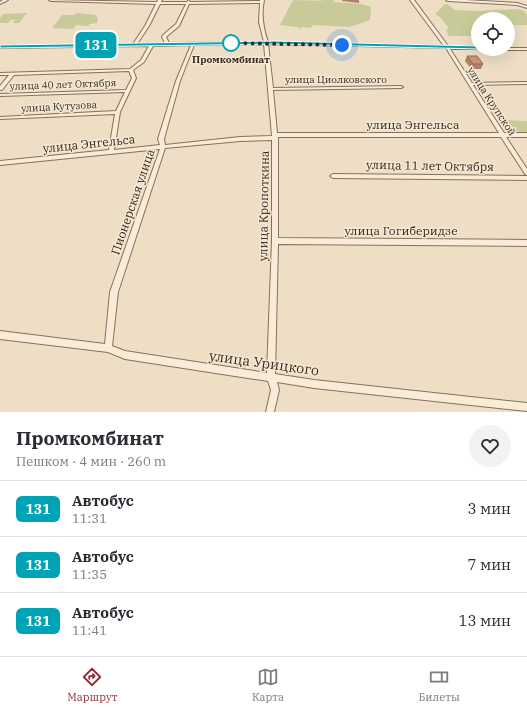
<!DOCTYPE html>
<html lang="ru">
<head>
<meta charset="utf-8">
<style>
	body { margin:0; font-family:"IBM Plex Serif",serif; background:#f2f2f3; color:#2b2b33; height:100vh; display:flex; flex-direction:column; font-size:15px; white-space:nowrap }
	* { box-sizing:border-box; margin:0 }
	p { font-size:13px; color:#7c7c81 }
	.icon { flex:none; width:22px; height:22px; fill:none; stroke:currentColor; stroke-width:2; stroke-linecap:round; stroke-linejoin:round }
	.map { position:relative; height:412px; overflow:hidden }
	.details { display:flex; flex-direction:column; background:#fff; flex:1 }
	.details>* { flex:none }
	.badge { padding:0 8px; border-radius:6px; font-size:14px; line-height:26px }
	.tools { position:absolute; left:471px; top:12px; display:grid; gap:8px }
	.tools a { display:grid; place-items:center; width:44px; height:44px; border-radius:50%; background:#fff; box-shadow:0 4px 16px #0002; font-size:20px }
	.you { position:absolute; width:20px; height:20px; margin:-10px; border:3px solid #fff; border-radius:50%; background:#1a73e8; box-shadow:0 0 0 6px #1a73e833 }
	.map>.badge { position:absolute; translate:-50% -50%; box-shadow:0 0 0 2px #fff }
	.round { display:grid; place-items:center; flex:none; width:42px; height:42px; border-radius:21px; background:#f2f2f3 }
	.summary { display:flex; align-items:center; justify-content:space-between; height:68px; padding:0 16px }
	h1 { font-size:19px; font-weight:700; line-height:30px }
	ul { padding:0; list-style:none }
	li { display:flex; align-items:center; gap:12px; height:56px; padding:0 16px; border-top:1px solid #e1e1e2 }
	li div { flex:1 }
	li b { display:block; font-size:15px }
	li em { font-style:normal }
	li .badge { min-width:44px; font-weight:700; text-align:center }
	.tab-bar { display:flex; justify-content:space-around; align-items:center; height:56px; border-top:1px solid #e1e1e2; background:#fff; font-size:11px; color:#7c7c81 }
	.tab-bar a { display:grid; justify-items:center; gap:2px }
	.tab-bar .on { color:#942e36 }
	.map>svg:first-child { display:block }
	.green { fill:#c8cb99 }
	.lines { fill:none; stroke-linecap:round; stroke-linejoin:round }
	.minor-casing { stroke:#87705c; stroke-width:2 }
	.minor { fill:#f8ecd8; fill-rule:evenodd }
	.wall { fill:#ae826b }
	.building { fill:#ca977c; stroke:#8d6a57 }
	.line { fill:#00a3b4; stroke:#fff }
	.walk { stroke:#38291f; stroke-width:4; stroke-dasharray:0 7.2 }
	.stop-dot { fill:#fff; stroke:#00a3b4; stroke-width:2 }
	.labels { text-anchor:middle; stroke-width:3; stroke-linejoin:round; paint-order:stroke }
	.far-stop-label { font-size:10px; font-weight:bold; fill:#38291f; stroke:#f4e9d4 }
	.far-street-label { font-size:10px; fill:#38291f; stroke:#f4e9d4 }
	.street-label { font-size:12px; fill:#38291f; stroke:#f4e9d4 }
	.near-street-label { font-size:14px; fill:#38291f; stroke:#f4e9d4 }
</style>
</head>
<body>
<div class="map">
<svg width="527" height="412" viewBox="0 0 527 412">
	<rect width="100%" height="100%" fill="#eddec5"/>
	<path class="green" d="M293,0l33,1 -9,-1h17v2l28,2 9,3 -1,13 -20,7 -38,-2 -1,3 -9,-1 -1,2 -4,-2 -17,-2z
		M445,4l4,1 5,5 25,1 39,-2 6,2 3,4v10h-19v-6h-30v17h-29l-3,-6 3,-2 -9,-11 -5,-3z
		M27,13l-8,10h-6l2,-3h-4l-3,3h-8v-5l3,-4z
		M77,13l19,2 2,4 -1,4 -7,1 -2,2 -12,-1 -3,4 -21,-1 10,-13h12z
		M502,120l25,1v11l-19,-1z"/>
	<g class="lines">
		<g class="minor-casing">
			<path id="minor" d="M3,0h5l-8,4v-2z
				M49,0l108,2 1,-2h4l-1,2h26l2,-2 1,2 70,-1v-1h4c-3,14 -1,28 4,42l176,4 -34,-46h4l34,46 30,1v2h-28l22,34 55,-1v2l-54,1 31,48h23v4h-21l21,32v6l-2,-1 -24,-37h-223v101l249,2v6l-249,-2 -3,130 39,6 213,23v8l-213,-23 -37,-6 2,8 -5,22h-8l5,-22 -3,-9 -143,-22 -17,-7 -108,-13v-8l105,13 5,-52 50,-143 -160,16v-4l109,-11 6,-36 -115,5v-2l116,-6 9,-19 -125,4v-2l126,-4 6,-12 -3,-7 -115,4 -12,15h-2v-4l9,-11h-9v-2l130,-4 11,-9 8,-14 -149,2v-2l133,-2 12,-18 11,-22 -105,-3zM260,3l-1,19 5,20 -95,1 -3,-6 13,-11 10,-22zM160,4h26l-10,20 -13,11 -1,2 3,6 -28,1 12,-18zM264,44l8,92 -32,1 -75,8 -1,-6 16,-58 14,-36zM268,44l178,4 53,85h-222l-4,-43 128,-2 2,-1 -2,-1 -128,2zM191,45l-15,36 -18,58 2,6 -46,5 6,-38 16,-34 -3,-8 11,-8 9,-16zM272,140v101l-5,132 -142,-22 -13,-5 6,-54 47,-144 75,-7z
				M446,0h19l52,3 10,3v2l-10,-3 -69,-4z
				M508,48h19v2h-20l-1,-1h2z
				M333,174l194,2v4l-194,-2 -3,-2z"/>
		</g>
		<use href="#minor" class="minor"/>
	</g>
	<path class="wall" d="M342,0h17v3l-17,-2z
		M467,56l16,8 -2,5h-10l-6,-8z"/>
	<path class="building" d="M467,56h10l6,8h-10z"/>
	<path class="line" d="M275,41l203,5 3,2 -3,1 -203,-5 -275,4v-3z"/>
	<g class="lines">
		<path class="walk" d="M231,43l111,2"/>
	</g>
	<circle class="stop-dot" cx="231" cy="43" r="8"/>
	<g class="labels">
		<g class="far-stop-label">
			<text x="231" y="63">Промкомбинат</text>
		</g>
		<g class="far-street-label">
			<text x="336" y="83">улица Циолковского</text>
			<text transform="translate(63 84) rotate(-2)" y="4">улица 40 лет Октября</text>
			<text transform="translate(492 101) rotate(57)" y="4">улица Крупской</text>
			<text transform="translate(59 106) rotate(-3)" y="4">улица Кутузова</text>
		</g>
		<g class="street-label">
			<text x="413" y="129">улица Энгельса</text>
			<text transform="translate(89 144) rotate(-6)" y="4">улица Энгельса</text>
			<text transform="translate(430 166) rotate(1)" y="4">улица 11 лет Октября</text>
			<text transform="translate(133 202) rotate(-71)" y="4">Пионерская улица</text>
			<text transform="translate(264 206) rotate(-89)" y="4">улица Кропоткина</text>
			<text x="401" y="235">улица Гогиберидзе</text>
		</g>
		<g class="near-street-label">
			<text transform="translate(264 363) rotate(8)" y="5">улица Урицкого</text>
		</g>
	</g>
</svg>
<div class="tools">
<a><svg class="icon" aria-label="locate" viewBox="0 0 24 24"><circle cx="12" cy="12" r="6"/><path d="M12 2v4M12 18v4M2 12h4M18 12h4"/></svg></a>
</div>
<div class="you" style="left:342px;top:45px"></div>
<b class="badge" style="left:96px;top:45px;background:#00a3b4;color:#fff">131</b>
</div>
<section class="details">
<div class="summary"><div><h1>Промкомбинат</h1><p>Пешком · 4 мин · 260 m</p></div><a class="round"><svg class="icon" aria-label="heart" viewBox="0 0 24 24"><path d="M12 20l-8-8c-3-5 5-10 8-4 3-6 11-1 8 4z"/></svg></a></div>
<ul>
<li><span class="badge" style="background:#00a3b4;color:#fff">131</span><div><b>Автобус</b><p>11:31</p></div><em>3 мин</em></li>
<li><span class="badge" style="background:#00a3b4;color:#fff">131</span><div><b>Автобус</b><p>11:35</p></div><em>7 мин</em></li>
<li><span class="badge" style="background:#00a3b4;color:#fff">131</span><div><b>Автобус</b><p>11:41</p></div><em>13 мин</em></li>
</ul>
</section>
<nav class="tab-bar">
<a class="on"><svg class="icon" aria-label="directions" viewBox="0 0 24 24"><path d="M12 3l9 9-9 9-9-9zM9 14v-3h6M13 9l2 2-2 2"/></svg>Маршрут</a>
<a><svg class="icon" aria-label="map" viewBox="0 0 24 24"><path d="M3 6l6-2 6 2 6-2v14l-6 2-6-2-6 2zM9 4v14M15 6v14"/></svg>Карта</a>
<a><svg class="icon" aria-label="tickets" viewBox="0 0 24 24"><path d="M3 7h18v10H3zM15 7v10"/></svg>Билеты</a>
</nav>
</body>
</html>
